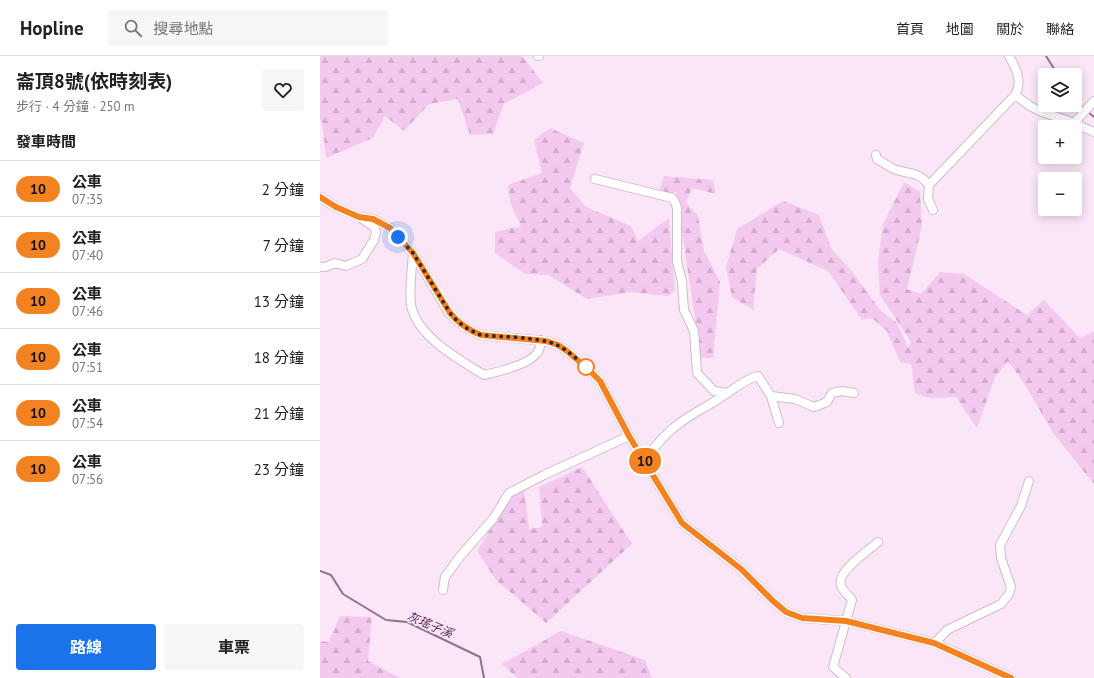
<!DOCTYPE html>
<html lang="zh-TW">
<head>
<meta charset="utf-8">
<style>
	body { margin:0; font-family:"PT Sans","Noto Sans TC",sans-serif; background:#f6f6f6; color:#222; height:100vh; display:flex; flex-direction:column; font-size:15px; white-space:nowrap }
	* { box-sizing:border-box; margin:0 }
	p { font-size:13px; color:#767676 }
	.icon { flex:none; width:22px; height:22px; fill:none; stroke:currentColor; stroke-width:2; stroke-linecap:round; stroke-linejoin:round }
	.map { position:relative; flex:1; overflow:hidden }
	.sheet { display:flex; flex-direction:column; background:#fff; width:320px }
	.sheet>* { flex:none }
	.badge { padding:0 8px; border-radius:13px; font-size:14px; line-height:26px }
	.buttons { position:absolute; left:718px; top:12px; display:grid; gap:8px }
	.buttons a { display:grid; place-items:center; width:44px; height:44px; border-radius:4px; background:#fff; box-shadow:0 2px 10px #0003; font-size:20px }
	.you { position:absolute; width:20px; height:20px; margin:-10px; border:3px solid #fff; border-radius:50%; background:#1a73e8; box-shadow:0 0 0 6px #1a73e833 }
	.map>.badge { position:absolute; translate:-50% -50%; box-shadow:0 0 0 2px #fff }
	h2 { padding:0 16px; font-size:15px; line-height:36px }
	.round { display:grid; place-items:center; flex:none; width:42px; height:42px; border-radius:4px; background:#f6f6f6 }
	.summary { display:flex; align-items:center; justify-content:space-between; height:68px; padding:0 16px }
	h1 { font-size:19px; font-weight:700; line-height:30px }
	.button { display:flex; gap:8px; margin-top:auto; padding:8px 16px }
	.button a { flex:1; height:46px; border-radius:4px; background:#1a73e8; color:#fff; font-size:16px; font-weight:700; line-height:46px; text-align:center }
	.button a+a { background:#f6f6f6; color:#222 }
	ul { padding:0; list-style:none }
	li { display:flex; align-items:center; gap:12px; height:56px; padding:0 16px; border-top:1px solid #e0e0e0 }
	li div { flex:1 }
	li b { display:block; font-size:15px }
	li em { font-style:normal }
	li .badge { min-width:44px; font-weight:700; text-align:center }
	header { display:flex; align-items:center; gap:24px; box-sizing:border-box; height:56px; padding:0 20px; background:#fff; border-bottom:1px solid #e0e0e0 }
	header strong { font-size:19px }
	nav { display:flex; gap:22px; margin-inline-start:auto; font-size:14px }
	.search { width:280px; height:36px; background:#f6f6f6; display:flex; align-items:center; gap:10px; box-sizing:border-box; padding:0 14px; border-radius:4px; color:#767676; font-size:15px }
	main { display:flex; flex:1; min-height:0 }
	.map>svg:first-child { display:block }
	.forest { fill:url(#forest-firs) }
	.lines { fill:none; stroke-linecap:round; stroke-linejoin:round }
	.stream { stroke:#92718e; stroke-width:2 }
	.minor-casing { stroke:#cfbccd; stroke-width:10 }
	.minor { stroke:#fff; stroke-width:8 }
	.line-casing { stroke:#fff; stroke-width:9 }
	.line { stroke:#f58220; stroke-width:6 }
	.walk { stroke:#2f282f; stroke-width:4; stroke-dasharray:0 7.2 }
	.stop-dot { fill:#fff; stroke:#f58220; stroke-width:2 }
	.labels { text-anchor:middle; stroke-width:3.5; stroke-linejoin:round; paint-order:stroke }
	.water-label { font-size:12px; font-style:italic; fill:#5f295b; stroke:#fae6f7 }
</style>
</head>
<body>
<header>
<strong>Hopline</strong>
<div class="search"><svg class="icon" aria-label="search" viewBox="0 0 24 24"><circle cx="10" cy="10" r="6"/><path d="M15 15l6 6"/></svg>搜尋地點</div>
<nav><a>首頁</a><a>地圖</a><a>關於</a><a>聯絡</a></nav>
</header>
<main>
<section class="sheet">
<div class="summary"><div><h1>崙頂8號(依時刻表)</h1><p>步行 · 4 分鐘 · 250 m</p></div><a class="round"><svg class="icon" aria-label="heart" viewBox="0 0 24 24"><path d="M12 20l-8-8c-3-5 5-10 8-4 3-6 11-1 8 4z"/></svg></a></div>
<h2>發車時間</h2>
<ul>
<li><span class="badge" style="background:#f58220;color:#111">10</span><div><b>公車</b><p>07:35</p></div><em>2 分鐘</em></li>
<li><span class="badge" style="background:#f58220;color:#111">10</span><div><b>公車</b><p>07:40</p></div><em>7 分鐘</em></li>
<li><span class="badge" style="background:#f58220;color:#111">10</span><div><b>公車</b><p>07:46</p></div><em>13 分鐘</em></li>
<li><span class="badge" style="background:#f58220;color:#111">10</span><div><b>公車</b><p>07:51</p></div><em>18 分鐘</em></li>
<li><span class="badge" style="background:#f58220;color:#111">10</span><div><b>公車</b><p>07:54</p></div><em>21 分鐘</em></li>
<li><span class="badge" style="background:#f58220;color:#111">10</span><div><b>公車</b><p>07:56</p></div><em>23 分鐘</em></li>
</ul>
<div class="button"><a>路線</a><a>車票</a></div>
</section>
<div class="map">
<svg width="774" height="622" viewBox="0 0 774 622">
	<defs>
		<pattern id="forest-firs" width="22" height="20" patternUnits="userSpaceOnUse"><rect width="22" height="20" fill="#f4c9ef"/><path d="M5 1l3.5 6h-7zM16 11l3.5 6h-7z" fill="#d2adcd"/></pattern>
	</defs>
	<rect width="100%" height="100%" fill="#fae6f7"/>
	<path class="forest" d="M0,0h202l21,27 -39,21 -11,30 -23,1 -12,-36 -29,5 -25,27 -19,-15 -12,22 -47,20 -4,-36 -2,-2z
		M230,72l34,15 -14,45 16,19 45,19 7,15 31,-23 6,73 -7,5 -37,-4 -44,7 -39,-24 -23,-1 -30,-21v-21l26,-6 -11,-24 -2,-17 34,-12 -8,-33z
		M344,120l49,4 3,14 -24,-6 -6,15 12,13 6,35 16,31 -7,76h-12l-25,-166 -19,6z
		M584,126l16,10 2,34 -15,63 14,5 19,-22 24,2 63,41 17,-15 36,38 14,-7v153l-41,-51 -28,-48 -17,-24 -13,16 -18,51 -21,-31 -27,1 -14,-5 -4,-29 -11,-2 -13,-31 -15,-13 -10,2 -34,-49 -49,-22 -22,20 -4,41 -21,-13 -6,-30 11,-38 46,-28 36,14 13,35 18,19 31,42 16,12 11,24 3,-5 -31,-47 -2,-34 5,-37z
		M262,411l50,77 -86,79 -50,-43 -19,-29 32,-53 15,-8 5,39 13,-2 -3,-40z
		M20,560l32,1 -4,44 32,17h-80v-37l9,1z
		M241,575l84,29 7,18h-135l-15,-14z"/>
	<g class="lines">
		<path class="stream" d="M726,0l12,19
			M755,45l9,7
			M767,55l7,6
			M0,515l11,4 12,19 43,26 21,2 73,35 4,21"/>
		<g class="minor-casing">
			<path id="minor" d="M218,0h1
				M695,39l15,11 12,6 24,8 28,12
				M754,67l20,-22
				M556,99l1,4c5,3 11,7 17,10 15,6 23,1 35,16l-1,14 5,11
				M275,123l77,19 3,4 2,6v53l5,21 2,28 10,21 3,42 17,18 13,2
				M609,129l86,-90c8,-14 1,-27 -6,-39
				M0,141l16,10 23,10 14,2 17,9 23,25 36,60c10,11 19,17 32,22l65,6 12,4 9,6 22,19 11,11 29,55 53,87 59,46 32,32 13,11 16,6 44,3 89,22 76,35
				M93,197c-1,15 -4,38 -2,52 6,32 48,54 73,70 14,-3 49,-11 55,-25 1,-3 2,-7 2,-10
				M0,211h5l10,-4 11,3 16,-7 12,-19 2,-8 -2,-5 -12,-8
				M451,340l8,27
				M324,405c10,-14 20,-26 33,-36 15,-12 34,-20 49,-31 11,-7 19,-15 32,-18l13,20 24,3 19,8 13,-5 5,-9 10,-2 12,2
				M123,534l2,-13 17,-23 31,-35 16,-26 35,-18 85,-39
				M615,587l12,-13 54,-26 8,-10 2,-7 -10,-29 -1,-13 21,-39 8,-25
				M526,622l-13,-11 19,-67c-3,-5 -10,-9 -11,-15 -5,-13 28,-35 37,-43"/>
		</g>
		<use href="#minor" class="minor"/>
	</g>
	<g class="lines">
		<g class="line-casing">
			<path id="line" d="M0,141l16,10 23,10 14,2 17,9 23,25 37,60c9,11 18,17 31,22l65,6 12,4 9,6 22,19 11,11 29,55 53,87 59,46 32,32 13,11 16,6 44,3 88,22 77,35"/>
		</g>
		<use href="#line" class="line"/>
		<path class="walk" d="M78,181l15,16 37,60c9,11 18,17 31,22 20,2 60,2 76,10 12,6 22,16 32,25l-3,-3"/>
	</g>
	<circle class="stop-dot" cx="266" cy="311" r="8"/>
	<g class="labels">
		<g class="water-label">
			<text transform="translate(110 569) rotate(23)" y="4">灰瑤子溪</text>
		</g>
	</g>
</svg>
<div class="buttons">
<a><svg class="icon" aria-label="layers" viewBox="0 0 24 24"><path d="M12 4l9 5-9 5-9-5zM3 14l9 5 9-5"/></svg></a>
<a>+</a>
<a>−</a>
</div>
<div class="you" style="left:78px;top:181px"></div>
<b class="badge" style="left:325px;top:405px;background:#f58220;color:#111">10</b>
</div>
</main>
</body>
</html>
